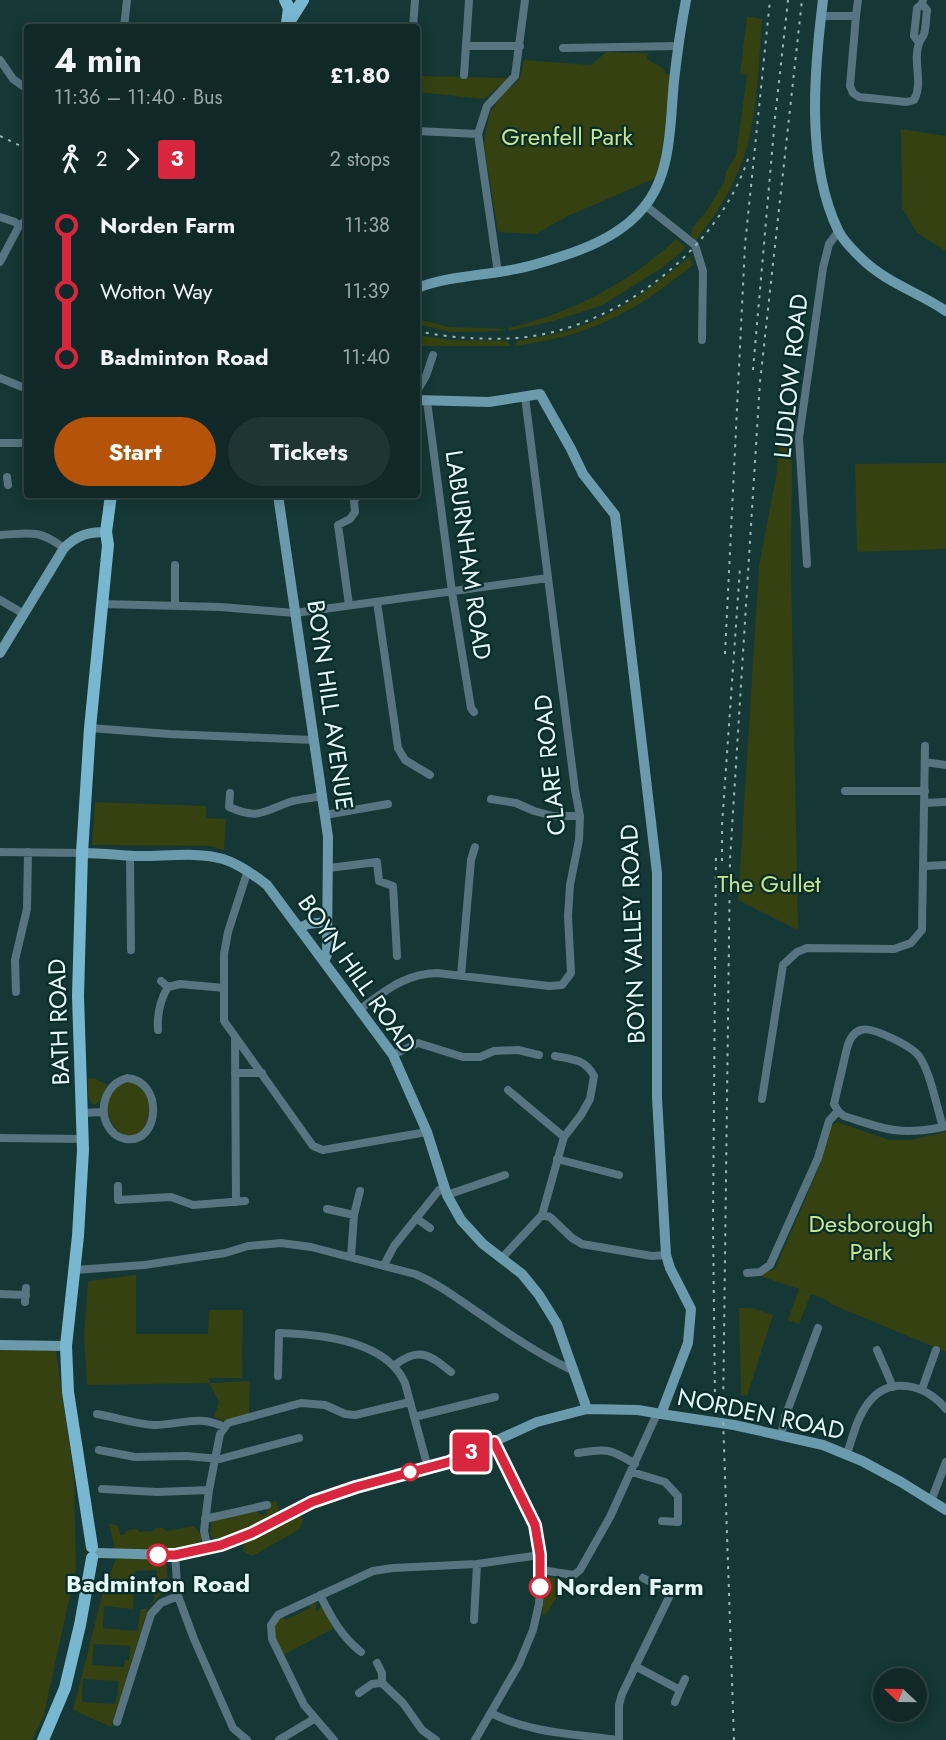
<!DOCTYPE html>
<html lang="en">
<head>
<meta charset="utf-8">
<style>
	body { margin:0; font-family:Jost,sans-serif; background:#1e3534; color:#f1f3f6; height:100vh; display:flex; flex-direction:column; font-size:22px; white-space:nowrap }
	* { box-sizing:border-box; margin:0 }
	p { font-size:20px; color:#9ca6a8 }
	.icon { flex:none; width:33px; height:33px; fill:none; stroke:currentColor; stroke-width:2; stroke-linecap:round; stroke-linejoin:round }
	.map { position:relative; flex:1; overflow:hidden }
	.sheet { position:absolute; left:24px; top:24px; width:396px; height:474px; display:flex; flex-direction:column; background:#102928; border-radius:6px; box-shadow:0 3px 15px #0003,0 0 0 2px #304545 }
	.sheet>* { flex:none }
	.badge { padding:0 12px; border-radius:4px; font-size:21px; line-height:39px }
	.needle { width:39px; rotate:292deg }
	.buttons { position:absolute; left:873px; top:1668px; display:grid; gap:12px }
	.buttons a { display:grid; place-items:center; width:54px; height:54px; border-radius:50%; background:#102928; box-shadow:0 3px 15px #0003,0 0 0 2px #304545; font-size:30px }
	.map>.badge { position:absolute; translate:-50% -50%; box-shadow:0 0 0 3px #fff }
	.legs { display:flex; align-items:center; gap:9px; height:66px; padding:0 30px; font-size:20px }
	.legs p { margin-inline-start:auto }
	.head { display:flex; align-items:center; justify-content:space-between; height:102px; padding:0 30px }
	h1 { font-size:33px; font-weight:700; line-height:45px }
	.primary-button { display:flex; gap:12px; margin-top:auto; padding:12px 30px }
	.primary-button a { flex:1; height:69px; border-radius:36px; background:#b45309; color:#fff; font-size:24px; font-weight:700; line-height:69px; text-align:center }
	.primary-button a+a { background:#1e3534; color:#f1f3f6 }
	ul { padding:0 30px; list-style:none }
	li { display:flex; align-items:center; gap:21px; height:66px; font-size:22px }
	li i { display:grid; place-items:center; width:9px; height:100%; margin:0 8px; background:currentColor }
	li i::after { content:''; width:15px; height:15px; margin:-8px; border:4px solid; border-radius:50%; background:#102928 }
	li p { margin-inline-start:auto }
	li:first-child i { background:linear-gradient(#0000 50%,currentColor 0) }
	li:last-child i { background:linear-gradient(currentColor 50%,#0000 0) }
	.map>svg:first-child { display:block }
	.green { fill:#354110; fill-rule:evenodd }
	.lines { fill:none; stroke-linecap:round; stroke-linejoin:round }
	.street { stroke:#577480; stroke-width:8 }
	.secondary { stroke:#6b9aad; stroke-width:10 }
	.primary { stroke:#79b7d0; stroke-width:12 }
	.rail { stroke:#9fb8b6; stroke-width:2; stroke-dasharray:3 6; stroke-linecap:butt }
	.line-1-casing { stroke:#fff; stroke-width:14 }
	.line-1 { stroke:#d7263d; stroke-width:9 }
	.stop-1-dot { fill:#fff; stroke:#d7263d; stroke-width:3 }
	.labels { text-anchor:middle; stroke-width:4.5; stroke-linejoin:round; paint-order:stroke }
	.park-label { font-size:24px; fill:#cae48d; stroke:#092d2b }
	.street-label { font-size:24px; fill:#e5f8f7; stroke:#092d2b }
	.stop-label { font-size:24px; font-weight:bold; fill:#e5f8f7; stroke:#092d2b }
</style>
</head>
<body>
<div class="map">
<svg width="946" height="1740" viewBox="0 0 946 1740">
	<rect width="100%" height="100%" fill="#153735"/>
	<path class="green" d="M747,16l15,3c-3,40 -4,82 -13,120 -9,38 -30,73 -54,102l-4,-6 2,-8 12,-14 19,-30 2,-12 10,-15 11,-81 -7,-1z
		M606,52l42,1 -1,6 18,11v4l7,1 -14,102 -92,40 -30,17 -38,-2 -14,-86 1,-10 5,-24 14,-19 15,-13 5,-20 67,5z
		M419,76l90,2 -25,21 -66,-7z
		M901,129l45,7v115l-29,-18 -15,-25z
		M676,239l10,9 -23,19 -60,38 -53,17 -41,9 -1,-3c63,-15 121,-45 168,-89z
		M690,256l3,9c-38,30 -76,57 -124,70 -17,5 -36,8 -54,11l2,-5c16,-3 34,-6 50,-10 48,-15 86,-43 123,-75z
		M417,319l33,8 56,2 -4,2 -52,1 -33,-8z
		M417,335l33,5 57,1 4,5h-84l-10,-2z
		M779,443l13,2 -1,127 7,358 -60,-30 21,-334 18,-95z
		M946,463v86l-89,3 -2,-88z
		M95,802l111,4v12l20,1 -2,31 -14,-4 -118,-1z
		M94,1078l13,7 -6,15 -6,5 -4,-2 -3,-7v-17z
		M130,1081l15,8c6,17 6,31 -5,45l-16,2c-22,-15 -24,-48 6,-55z
		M837,1122l52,18h21l36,-8v220l-115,-48 -4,-4 -16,-6 -12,30 -11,-4 11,-31 -42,-14 18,-6 45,-104 10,-39z
		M136,1275v59h72l1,-24h34l-1,68h-34l2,5 40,-2 -1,33 -25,7 -10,-4 5,-15 -10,-19 -122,2 -3,-50 4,-54z
		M739,1308h13l21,7 -26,81 -6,-1z
		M0,1347l56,4 18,128 2,88 -32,148 -12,25h-32z
		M276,1501l3,10c-15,9 -49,32 -66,28l-3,-5 2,-13 44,-10 5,4h4l2,-5 4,-3 -1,-5z
		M293,1515l8,2 2,3 -3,9 -48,27 -9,-5 2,-8z
		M109,1523l9,3 2,8 4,1 3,-5 9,-1 3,3 14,-1 3,-3h7l3,3 28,-5 8,10c-1,9 -4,11 -12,13l-75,1z
		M162,1557l4,7 2,19 -4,8 -16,17 -37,119 -38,-17 30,-118 13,-33zM157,1570l-3,29 -7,10h-6l-4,22 -34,-3 1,-22 29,3 2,-38zM94,1644l36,2 -1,14h-4l-1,7 -32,-2zM83,1679l35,2v15l-2,1 -1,7 -33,-2z
		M548,1576l19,5 -22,35 -3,-3 4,-35z
		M316,1603v8h2l4,-5 11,23 -50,26c-6,-13 -17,-29 0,-38l2,3 25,-12 -1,-3z"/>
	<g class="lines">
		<path class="street" d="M821,16h35l2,-16
			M856,16l-6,70 3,7 6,4 48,5 7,-2c10,-18 -2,-38 5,-57 1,-3 4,-6 5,-9 2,-7 2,-16 3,-24l-5,-6 1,-4
			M124,27l3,-27
			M413,27l2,-27
			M919,43l-5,-7 3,-28 5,-4
			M467,46h53
			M563,48l116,-2
			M0,60l13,19 14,10
			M464,75l5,-75
			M417,131l61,3
			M646,206l49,39 8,26 -1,69
			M0,217l15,5 4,4
			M0,262l19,-36 8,-6
			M498,273l-20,-139 9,-28 28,-30 10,-76
			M0,378l27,11
			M417,391l9,-15 7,-21
			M427,401l25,191 19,116 3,4
			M0,443h27
			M7,477l1,8
			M0,535c31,-2 38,-6 64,13
			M807,564l-8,-126 24,-170 6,-24 9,-12
			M0,600l24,14
			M377,602l21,146 7,12 25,15
			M102,604l118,3 75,6 253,-35
			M175,605v-40
			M349,605l-11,-80 12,-6 5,-7 -1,-11 4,-6
			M90,728l79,6 144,6
			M925,762l21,3
			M845,791h80
			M230,793l-1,14c32,14 35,3 64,-6 9,-2 19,-3 29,-5
			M491,799l25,4 18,8 19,5h27
			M924,803l22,-1
			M325,815l63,-11
			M0,852l82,1
			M130,856l1,94
			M924,866l22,-1
			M329,868l48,-6 2,19 14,5 4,70
			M248,870l-20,62 -4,22v67l89,125 10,4 104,-18
			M461,976l10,-116 4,-13
			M161,981l7,6
			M16,992l-1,-32 12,-51 1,-57
			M359,1010c26,-19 45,-36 78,-37l112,13 13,-1 9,-12 -3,-57 2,-31 9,-45 1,-24 -5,-26 -50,-393
			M158,1030c-1,-16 2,-30 10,-43l12,-3 44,4
			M235,1037l1,165
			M393,1055l25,-12 45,14h17l14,-6 24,-1 21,5
			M235,1073h27
			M127,1078c37,3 33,66 -1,61 -8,-1 -14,-6 -18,-13 -10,-18 -2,-42 19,-48z
			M508,1090l56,47
			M762,1099l21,-134 14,-13 10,-4 87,1 17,-6 11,-13 3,-184
			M83,1113l20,-1
			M943,1127c-6,-19 -13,-56 -24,-71 -8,-10 -47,-30 -58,-26 -8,2 -12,11 -14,18l-13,56 4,7 6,5c41,13 55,20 99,11l3,-1
			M0,1138l83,1
			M557,1159l62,16
			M118,1186v14l53,-3 22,8 52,-4
			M447,1195l58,-20
			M327,1209l27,6
			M542,1215l8,2 22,21 10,6 70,12 14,-1
			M416,1218l14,10
			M351,1257l3,-42 6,-24
			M501,1259l41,-44 22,-78 17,-22 9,-16 4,-23c-9,-17 -22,-17 -39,-20
			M384,1265l10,-19 45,-56
			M75,1270l69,-5 81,-12 23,-7 33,-3 30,4 104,27c26,11 47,28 71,44 27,19 57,39 88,53
			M747,1273l13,-1 10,-7 48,-107 11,-37 9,-10
			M0,1294l26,1
			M25,1302l1,-14
			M877,1350l16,37
			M395,1365c24,-19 35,-10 56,7
			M278,1376l1,-43c41,1 107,7 126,50l23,85
			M922,1389l14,-39
			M97,1414c18,3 38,10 57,11 27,0 45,-11 70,2
			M414,1417l81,-20
			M781,1436l4,-19 33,-89
			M99,1450l36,7 51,-1 34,3 79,-21
			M578,1453c29,-5 33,-4 57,11
			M847,1454c6,-18 10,-37 22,-52 22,-28 58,-16 77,7
			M632,1472l33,10 13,14v26l-16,-1
			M102,1489l55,3 52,-2
			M931,1501l15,-39
			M205,1519l62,-14
			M208,1549l-4,-18 5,-41 11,-56 8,-11 73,-20 24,2 20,9 10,1 55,-13
			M175,1555l3,41 16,43 39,89 14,12
			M541,1570l33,5 6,-5 30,-53 45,-99
			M320,1595c11,22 21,41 41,57
			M474,1620l3,-56
			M377,1663l5,10v10
			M635,1666l45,24 -5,12
			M382,1683l21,20 19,27 14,10
			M680,1690l5,-11
			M359,1693l13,-9 10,-1
			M491,1713c38,20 84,21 126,27
			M117,1722l34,-108 10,-11 17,-7
			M279,1740l35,-21
			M334,1740l-30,-35 -32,-66 -1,-14 7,-10 95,-44 20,-3 84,-4 63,-9
			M475,1740l44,-76 14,-34 6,-26 2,-34 -6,-45 -41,-83
			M619,1740v-35l3,-11 49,-101 -28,-15"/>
		<path class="secondary" d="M823,0c-9,71 -17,164 15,230 5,11 15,20 23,28 24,24 57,34 85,53
			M417,288c37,-14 78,-12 116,-23 39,-11 85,-25 111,-58 28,-33 26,-85 30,-126 3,-27 7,-55 12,-81
			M417,400l72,2 51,-8 31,55 12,25 32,41 42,358v225l9,157 4,13 21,41 -3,34 -27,71
			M278,495l50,342 -1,118 -3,6
			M0,653l64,-105c13,-13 24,-16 42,-16
			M82,853c18,0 35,2 52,3 27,1 63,-5 89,3 16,5 30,15 44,26l126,170 34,77 20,63 14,25 22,24 39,30 17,21 18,29 30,85
			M299,928l9,-4 19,-2
			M0,1345l66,1
			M98,1553l77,2 46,-9 31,-13 60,-31 44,-15 93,-25 88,-40 50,-13 51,1 23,4 73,11 89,20 39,16 39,21 45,28"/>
		<path class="primary" d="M285,0l4,8 -2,15
			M286,27l17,-27
			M92,1547l-24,-155 -2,-46 12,-110 5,-86 -5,-154 4,-143 8,-125 18,-183 -2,-13 5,-37
			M43,1740l22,-52 15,-63 12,-67"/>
		<path class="rail" d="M0,136l27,13
			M417,331c32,7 67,9 100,7 99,-8 202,-88 232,-182
			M753,370l22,-252 13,-118
			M725,654l20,-409 25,-245
			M722,861v-36l18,-257
			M715,1401l-2,-178 3,-371
			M734,1740l-11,-323 7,-557 30,-478 42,-382"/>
	</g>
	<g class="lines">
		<g class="line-1-casing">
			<path id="line-1" d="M158,1555h17l46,-10 31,-12 60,-31 44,-15 93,-25 45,-20 41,83 5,30v32"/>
		</g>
		<use href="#line-1" class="line-1"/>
	</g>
	<g class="stop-1-dot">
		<circle cx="410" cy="1472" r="8"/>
		<circle cx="158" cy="1555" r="10"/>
		<circle cx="540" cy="1587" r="10"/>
	</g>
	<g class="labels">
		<g class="park-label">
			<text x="567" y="145">Grenfell Park</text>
			<text x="769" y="892">The Gullet</text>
			<text x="871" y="1232">Desborough<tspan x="871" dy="28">Park</tspan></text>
		</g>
		<g class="street-label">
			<text transform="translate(791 376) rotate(-84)" y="8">LUDLOW ROAD</text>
			<text transform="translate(468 555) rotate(82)" y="8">LABURNHAM ROAD</text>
			<text transform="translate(330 705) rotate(82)" y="8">BOYN HILL AVENUE</text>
			<text transform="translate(550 765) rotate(-96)" y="8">CLARE ROAD</text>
			<text transform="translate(633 934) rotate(-92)" y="8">BOYN VALLEY ROAD</text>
			<text transform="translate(357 974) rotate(55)" y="8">BOYN HILL ROAD</text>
			<text transform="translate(59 1022) rotate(-92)" y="8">BATH ROAD</text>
			<text transform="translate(761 1414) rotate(12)" y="8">NORDEN ROAD</text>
		</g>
		<g class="stop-label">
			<text x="158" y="1592">Badminton Road</text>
			<text x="556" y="1595" text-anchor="start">Norden Farm</text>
		</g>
	</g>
</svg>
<div class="buttons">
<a><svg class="needle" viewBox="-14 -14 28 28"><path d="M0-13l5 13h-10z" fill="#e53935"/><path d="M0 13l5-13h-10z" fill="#9ca6a8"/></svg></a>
</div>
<b class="badge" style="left:471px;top:1452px;background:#d7263d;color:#fff">3</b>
<section class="sheet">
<div class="head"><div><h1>4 min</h1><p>11:36 – 11:40 · Bus</p></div><b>£1.80</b></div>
<div class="legs"><svg class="icon" aria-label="walk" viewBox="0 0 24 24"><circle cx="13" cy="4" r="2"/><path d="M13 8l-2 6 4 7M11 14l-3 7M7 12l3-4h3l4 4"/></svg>2<svg class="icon" aria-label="forward" viewBox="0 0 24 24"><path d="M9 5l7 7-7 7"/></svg><b class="badge" style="background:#d7263d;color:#fff">3</b><p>2 stops</p></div>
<ul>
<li><i style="color:#d7263d"></i><b>Norden Farm</b><p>11:38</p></li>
<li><i style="color:#d7263d"></i><span>Wotton Way</span><p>11:39</p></li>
<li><i style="color:#d7263d"></i><b>Badminton Road</b><p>11:40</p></li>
</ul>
<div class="primary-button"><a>Start</a><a>Tickets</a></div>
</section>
</div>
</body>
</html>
